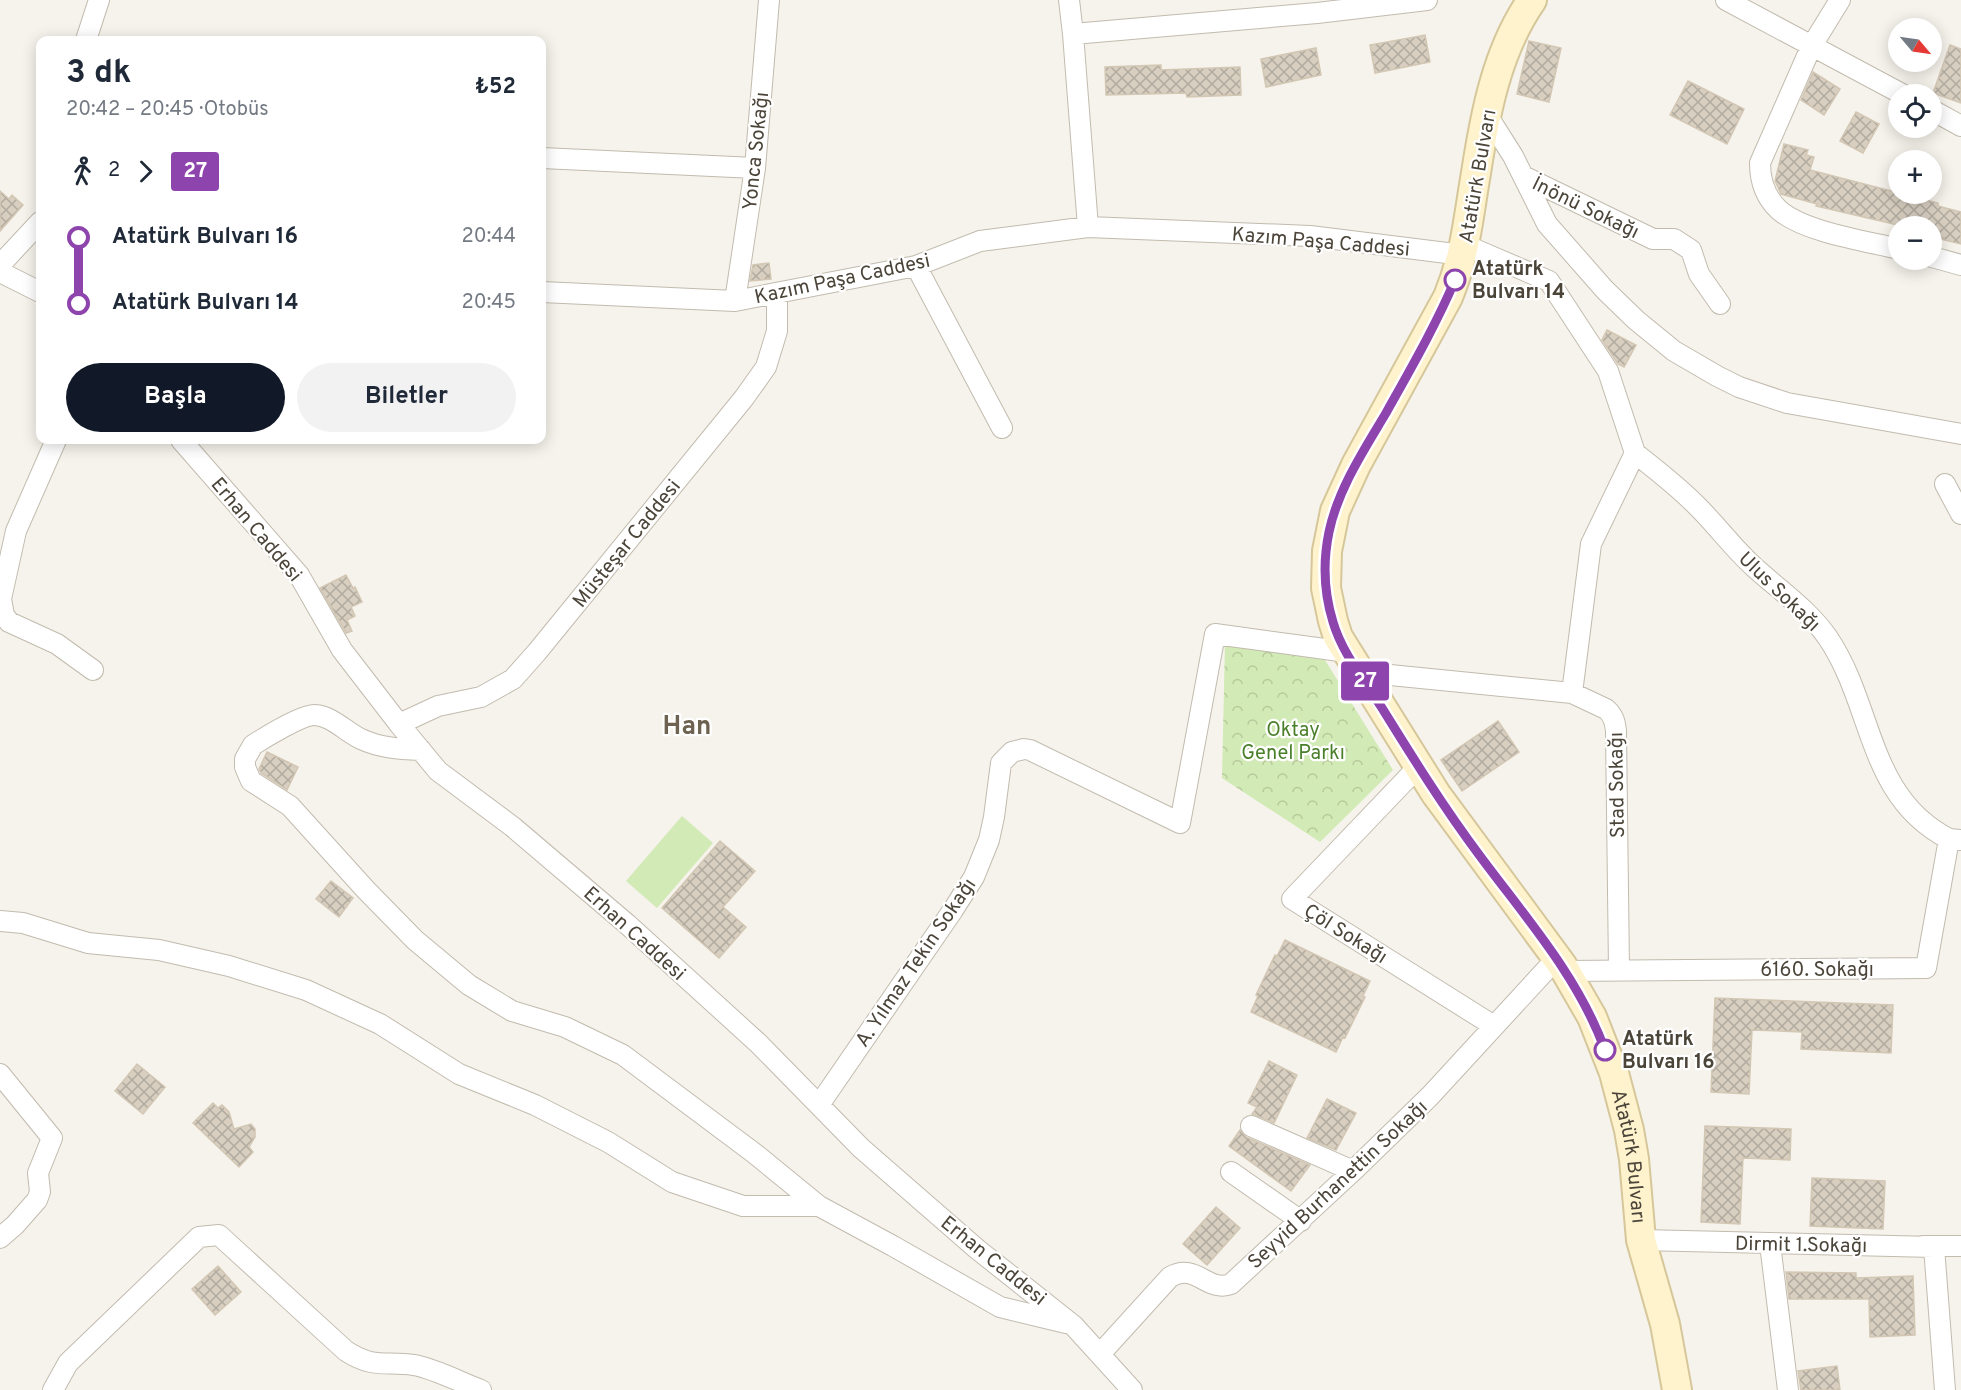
<!DOCTYPE html>
<html lang="tr">
<head>
<meta charset="utf-8">
<style>
	body { margin:0; font-family:Overpass,sans-serif; background:#f2f2f3; color:#1f2937; height:100vh; display:flex; flex-direction:column; font-size:22px; white-space:nowrap }
	* { box-sizing:border-box; margin:0 }
	p { font-size:20px; color:#747a83 }
	.icon { flex:none; width:33px; height:33px; fill:none; stroke:currentColor; stroke-width:2; stroke-linecap:round; stroke-linejoin:round }
	.map { position:relative; flex:1; overflow:hidden }
	.drawer { position:absolute; left:36px; top:36px; width:510px; height:408px; display:flex; flex-direction:column; background:#fff; border-radius:12px; box-shadow:0 3px 15px #0003 }
	.drawer>* { flex:none }
	.badge { padding:0 12px; border-radius:4px; font-size:21px; line-height:39px }
	.needle { width:39px; rotate:119deg }
	.controls { position:absolute; left:1888px; top:18px; display:grid; gap:12px }
	.controls a { display:grid; place-items:center; width:54px; height:54px; border-radius:50%; background:#fff; box-shadow:0 3px 15px #0003; font-size:30px }
	.map>.badge { position:absolute; translate:-50% -50%; box-shadow:0 0 0 3px #fff }
	.legs { display:flex; align-items:center; gap:9px; height:66px; padding:0 30px; font-size:20px }
	.legs p { margin-inline-start:auto }
	.overview { display:flex; align-items:center; justify-content:space-between; height:102px; padding:0 30px }
	h1 { font-size:33px; font-weight:700; line-height:45px }
	.cta { display:flex; gap:12px; margin-top:auto; padding:12px 30px }
	.cta a { flex:1; height:69px; border-radius:36px; background:#111827; color:#fff; font-size:24px; font-weight:700; line-height:69px; text-align:center }
	.cta a+a { background:#f2f2f3; color:#1f2937 }
	ul { padding:0 30px; list-style:none }
	li { display:flex; align-items:center; gap:21px; height:66px; font-size:22px }
	li i { display:grid; place-items:center; width:9px; height:100%; margin:0 8px; background:currentColor }
	li i::after { content:''; width:15px; height:15px; margin:-8px; border:4px solid; border-radius:50%; background:#fff }
	li p { margin-inline-start:auto }
	li:first-child i { background:linear-gradient(#0000 50%,currentColor 0) }
	li:last-child i { background:linear-gradient(currentColor 50%,#0000 0) }
	.map>svg:first-child { display:block }
	.park { fill:url(#park-crowns) }
	.pitch { fill:#d2eab5 }
	.building { fill:url(#building-cross-hatch); stroke:#d3c7b4; stroke-width:1.5 }
	.lines { fill:none; stroke-linecap:round; stroke-linejoin:round }
	.street-casing { stroke:#c2bbae; stroke-width:22 }
	.secondary-casing { stroke:#d6c79b; stroke-width:32 }
	.street { stroke:#fff; stroke-width:20 }
	.secondary { stroke:#fff3cd; stroke-width:28 }
	.line-1-casing { stroke:#fff; stroke-width:14 }
	.line-1 { stroke:#8e44ad; stroke-width:9 }
	.stop-1-dot { fill:#fff; stroke:#8e44ad; stroke-width:3 }
	.labels { text-anchor:middle; stroke-width:4.5; stroke-linejoin:round; paint-order:stroke }
	.street-label { font-size:20px; fill:#4b4439; stroke:#fff }
	.stop-label { font-size:20px; font-weight:bold; fill:#4b4439; stroke:#fff; text-anchor:start }
	.park-label { font-size:20px; fill:#4a7f2a; stroke:#fff }
	.district-label { font-size:26px; font-weight:bold; fill:#6e6250; stroke:#fff }
</style>
</head>
<body>
<div class="map">
<svg width="1961" height="1390" viewBox="0 0 1961 1390">
	<defs>
		<pattern id="park-crowns" width="20" height="18" patternUnits="userSpaceOnUse" patternTransform="scale(1.5)"><rect width="20" height="18" fill="#d2eab5"/><path d="M2 6a3 3 0 1 1 6 0M12 15a3 3 0 1 1 6 0" fill="none" stroke="#b6ca9c"/></pattern>
		<pattern id="building-cross-hatch" width="8" height="8" patternUnits="userSpaceOnUse" patternTransform="scale(1.5)"><rect width="8" height="8" fill="#d8cfc1"/><path d="M0 0l8 8M0 8l8-8" fill="none" stroke="#b1aa9e"/></pattern>
	</defs>
	<rect width="100%" height="100%" fill="#f6f3ec"/>
	<path class="park" d="M1225,643l100,17 68,110 -73,72 -98,-64z"/>
	<path class="pitch" d="M682,816l31,27 -56,65 -31,-27z"/>
	<path class="building" d="M1425,35l5,27 -55,11 -5,-28z
		M1529,41l32,7 -12,54 -32,-8z
		M1950,45l11,4v54l-28,-10z
		M1316,48l5,27 -55,12 -5,-28z
		M1161,65v5l79,-3 1,28 -54,2 -1,-4 -80,2 -1,-28z
		M1813,72l27,17 -16,26 -23,-15z
		M1688,81l56,28 -17,35 -57,-29z
		M1856,112l23,12 -16,29 -23,-12z
		M1784,144l24,6 -2,5 8,2 -4,13 128,33v3l23,6v32l-29,-7v-11h-30l-86,-20 1,-2 -36,-10 -6,-13z
		M0,191l9,8 3,-4 11,10 -23,26z
		M769,263l2,16 -21,2 3,-16z
		M1607,330l29,15 -12,22 -6,-3 -16,-24z
		M346,575l7,13 2,-1 7,15 -11,5 4,9 -8,4 5,11 -6,2 -26,-45z
		M1498,721l21,31 -57,39 -21,-31z
		M267,752l31,15 -11,23 -26,-17 -2,-4z
		M720,841l35,30 -32,36 23,20 -27,31 -57,-50z
		M331,881l22,17 -14,19 -23,-18z
		M1285,940l85,41 -7,15 2,1 -20,41 -2,-1 -7,15 -85,-40 7,-16 -2,-1 19,-40 2,1z
		M1715,998l178,7 -2,48 -90,-4 1,-17 -50,-2 -3,64 -38,-2z
		M1269,1061l28,14 -23,48 -22,-9 5,-7 -9,-4z
		M137,1064l28,23 -22,27 -28,-23z
		M1327,1099l29,14 -20,37 -29,-12z
		M213,1103l5,5 4,-3 7,7 5,17 17,-5 4,5v8l-6,10 4,5 -14,15 -46,-44z
		M1705,1126l86,3 -1,31 -47,-2 -3,66 -39,-2z
		M1240,1130l6,7 64,28 -19,26 -62,-45z
		M1812,1178l73,3 -2,48 -73,-3z
		M1216,1207l24,21 -33,37 -24,-21z
		M218,1266l23,26 -26,23 -23,-26z
		M1786,1272l70,1v5l57,-2 2,59 -45,2 -1,-38h-80z
		M1837,1366l3,24h-39l-3,-19z"/>
	<g class="lines">
		<g class="street-casing">
			<path id="street" d="M1069,0l4,34 244,-21 110,-13
				M1726,0l176,94
				M1840,0l-29,47 -51,116c0,18 5,34 19,47 25,22 87,31 120,39
				M1073,34l15,193
				M86,40l13,-40
				M1932,110l29,16
				M1487,115l26,41 34,68 58,66 31,30 38,31 43,25 22,11 48,16 174,31
				M542,158l213,10
				M1523,176l130,63h21l17,11 8,24 21,30
				M1465,245l84,36 59,90 27,82 -44,91 -19,149
				M1932,257l29,8
				M0,265l40,-43
				M916,266l86,162
				M0,272l40,20
				M542,292l193,9 181,-35 64,-25 108,-14 222,9 153,19
				M735,301l20,-133 14,-168
				M56,440l-40,91 -15,68 3,16 5,7 48,22 36,26
				M181,440l118,135 43,75 57,74 39,47 75,56 114,97 131,119 103,105 116,101 96,76 59,65
				M1635,453c20,16 41,32 59,50 21,20 38,44 59,63 26,24 55,43 75,72 46,68 39,159 121,201
				M1945,484l16,30
				M1360,672l212,21 34,16c7,6 9,12 10,22l3,239
				M399,724l39,-18 43,-9 32,-18 24,-27 207,-254 22,-31 11,-36v-38
				M421,750c-21,-1 -41,-2 -60,-11 -15,-7 -29,-23 -46,-24 -12,-1 -51,23 -62,30l-8,14v8l6,14 39,25 76,84 49,50 54,45 43,26 53,16 58,28 131,98 65,53 74,40 107,61 66,16
				M1418,767l-126,132 202,127
				M0,921l23,2 65,20 71,7 70,16 77,24 74,34 79,50 76,31 73,37 64,40 71,24h76
				M1566,971l360,-3 23,-129 12,1
				M0,1074l52,64 -14,35 2,19 -3,8 -22,25 -15,13
				M819,1105l134,-195 21,-33 15,-37 5,-23 7,-54 11,-11 12,-3 6,1 150,73 35,-189 132,18
				M1251,1126l102,45
				M1231,1172l70,49
				M1641,1240l293,7 11,143
				M1770,1244l18,146
				M1923,1246h38
				M1100,1354l70,-77c26,-15 37,16 61,7l122,-113 77,-75 127,-138
				M53,1390l15,-27 131,-126 20,-2 127,116c28,18 39,10 68,14 19,3 48,18 67,25"/>
		</g>
		<g class="secondary-casing">
			<g id="secondary">
				<path id="s1" d="M1532,0c-35,50 -47,114 -56,173 -8,46 -10,80 -28,124l-92,168 -21,46 -8,40 -1,37 7,33 5,16 98,157 126,171 30,52 22,56 15,57 5,29 7,81 24,84 12,66"/>
			</g>
		</g>
		<use href="#street" class="street"/>
		<use href="#secondary" class="secondary"/>
	</g>
	<g class="lines">
		<g class="line-1-casing">
			<path id="line-1" d="M1455,280c-19,45 -45,90 -69,133 -22,37 -48,76 -57,119 -6,29 -5,61 4,90 9,31 32,59 49,86 31,50 62,100 98,148 46,62 98,120 125,194"/>
		</g>
		<use href="#line-1" class="line-1"/>
	</g>
	<g class="stop-1-dot">
		<circle cx="1455" cy="280" r="10"/>
		<circle cx="1605" cy="1050" r="10"/>
	</g>
	<g class="labels">
		<g class="street-label">
			<text transform="translate(755 151) rotate(-84)" y="7">Yonca Sokağı</text>
			<text transform="translate(1477 176) rotate(-80)" y="7">Atatürk Bulvarı</text>
			<text transform="translate(1586 207) rotate(26)" y="7">İnönü Sokağı</text>
			<text transform="translate(1321 241) rotate(5)" y="7">Kazım Paşa Caddesi</text>
			<text transform="translate(842 278) rotate(-12)" y="7">Kazım Paşa Caddesi</text>
			<text transform="translate(257 529) rotate(50)" y="7">Erhan Caddesi</text>
			<text transform="translate(626 543) rotate(-51)" y="7">Müsteşar Caddesi</text>
			<text transform="translate(1780 591) rotate(44)" y="7">Ulus Sokağı</text>
			<text transform="translate(1616 785) rotate(-91)" y="7">Stad Sokağı</text>
			<text transform="translate(635 933) rotate(42)" y="7">Erhan Caddesi</text>
			<text transform="translate(1346 933) rotate(32)" y="7">Çöl Sokağı</text>
			<text transform="translate(915 962) rotate(-56)" y="7">A. Yılmaz Tekin Sokağı</text>
			<text x="1817" y="976">6160. Sokağı</text>
			<text dy="7" stroke="none"><textPath href="#s1" startOffset="1284">Atatürk Bulvarı</textPath></text>
			<text transform="translate(1337 1184) rotate(-43)" y="7">Seyyid Burhanettin Sokağı</text>
			<text transform="translate(1801 1244) rotate(1)" y="7">Dirmit 1.Sokağı</text>
			<text transform="translate(994 1260) rotate(39)" y="7">Erhan Caddesi</text>
		</g>
		<g class="stop-label">
			<text x="1472" y="275">Atatürk<tspan x="1472" dy="23">Bulvarı 14</tspan></text>
			<text x="1622" y="1045">Atatürk<tspan x="1622" dy="23">Bulvarı 16</tspan></text>
		</g>
		<g class="park-label">
			<text x="1293" y="736">Oktay<tspan x="1293" dy="23">Genel Parkı</tspan></text>
		</g>
		<g class="district-label">
			<text x="687" y="734">Han</text>
		</g>
	</g>
</svg>
<div class="controls">
<a><svg class="needle" viewBox="-14 -14 28 28"><path d="M0-13l5 13h-10z" fill="#e53935"/><path d="M0 13l5-13h-10z" fill="#747a83"/></svg></a>
<a><svg class="icon" aria-label="locate" viewBox="0 0 24 24"><circle cx="12" cy="12" r="6"/><path d="M12 2v4M12 18v4M2 12h4M18 12h4"/></svg></a>
<a>+</a>
<a>−</a>
</div>
<b class="badge" style="left:1365px;top:681px;background:#8e44ad;color:#fff">27</b>
<section class="drawer">
<div class="overview"><div><h1>3 dk</h1><p>20:42 – 20:45 · Otobüs</p></div><b>₺52</b></div>
<div class="legs"><svg class="icon" aria-label="walk" viewBox="0 0 24 24"><circle cx="13" cy="4" r="2"/><path d="M13 8l-2 6 4 7M11 14l-3 7M7 12l3-4h3l4 4"/></svg>2<svg class="icon" aria-label="forward" viewBox="0 0 24 24"><path d="M9 5l7 7-7 7"/></svg><b class="badge" style="background:#8e44ad;color:#fff">27</b></div>
<ul>
<li><i style="color:#8e44ad"></i><b>Atatürk Bulvarı 16</b><p>20:44</p></li>
<li><i style="color:#8e44ad"></i><b>Atatürk Bulvarı 14</b><p>20:45</p></li>
</ul>
<div class="cta"><a>Başla</a><a>Biletler</a></div>
</section>
</div>
</body>
</html>
